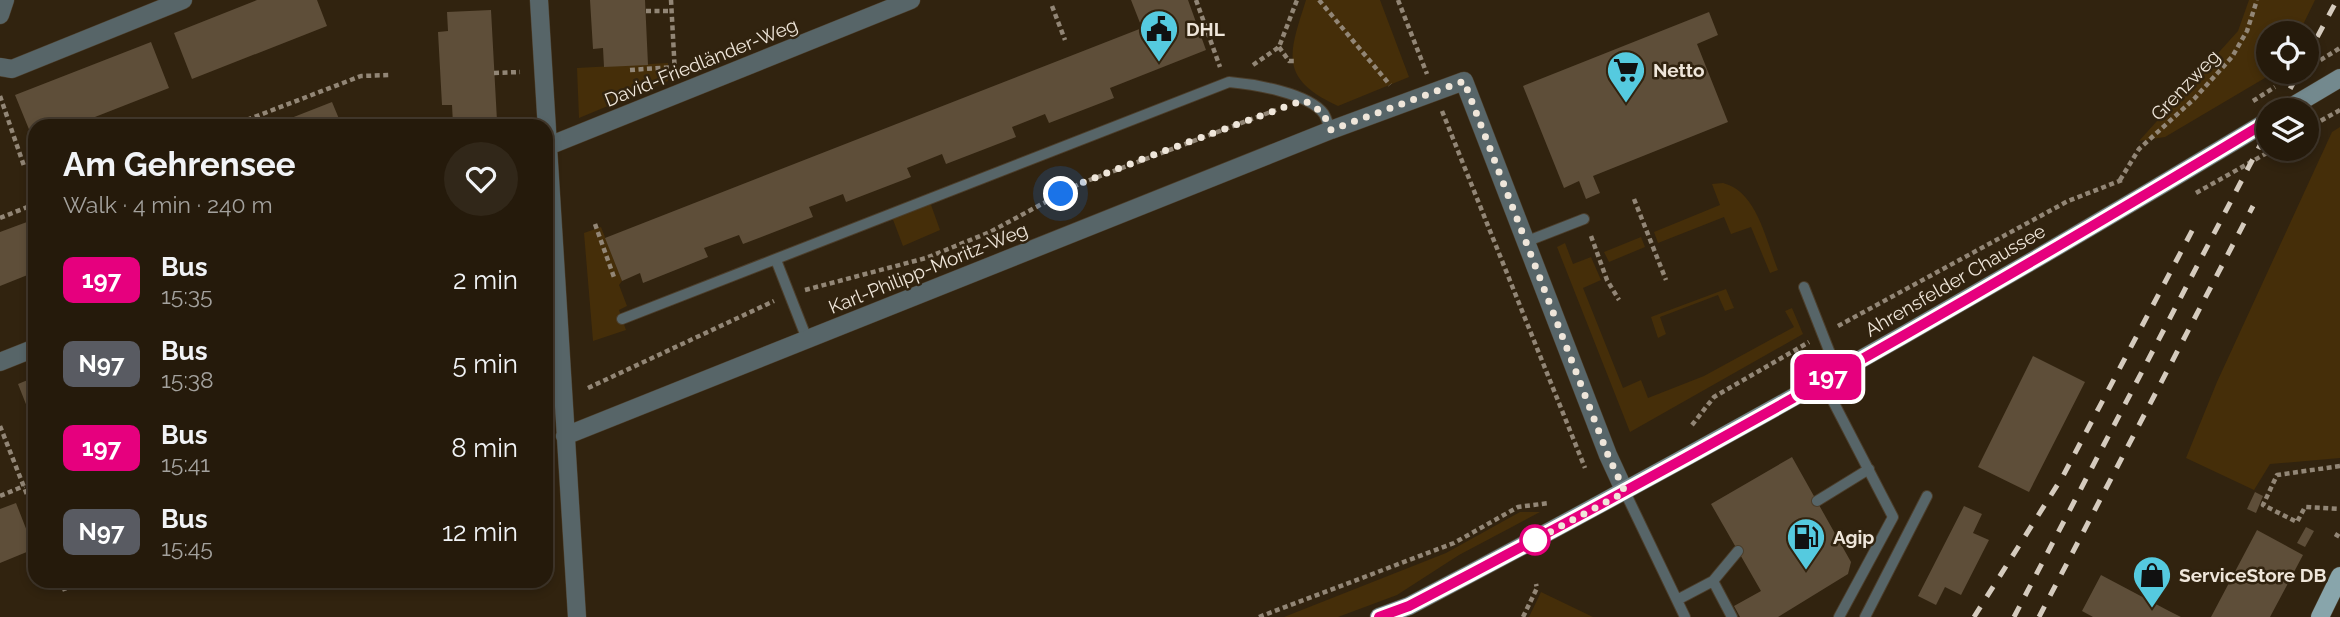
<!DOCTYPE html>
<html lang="en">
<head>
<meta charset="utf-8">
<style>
	body { margin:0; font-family:Raleway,sans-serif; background:#312719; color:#f1f3f6; height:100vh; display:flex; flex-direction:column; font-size:26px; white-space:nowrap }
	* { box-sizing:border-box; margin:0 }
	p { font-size:23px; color:#a3a19d }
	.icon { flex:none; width:38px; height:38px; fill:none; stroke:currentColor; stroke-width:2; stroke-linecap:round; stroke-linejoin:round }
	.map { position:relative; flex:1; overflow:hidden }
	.sheet { position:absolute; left:28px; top:119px; width:525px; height:469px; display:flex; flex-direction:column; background:#251a0b; border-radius:21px; box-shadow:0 4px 10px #0003,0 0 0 2px #42382c }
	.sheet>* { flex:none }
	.badge { padding:0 14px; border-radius:10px; font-size:24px; line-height:46px }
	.tools { position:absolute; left:2256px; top:21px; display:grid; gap:14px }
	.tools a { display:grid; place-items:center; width:63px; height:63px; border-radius:50%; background:#251a0b; box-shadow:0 4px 10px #0003,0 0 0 2px #42382c; font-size:35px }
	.you { position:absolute; width:35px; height:35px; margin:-18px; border:5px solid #fff; border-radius:50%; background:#1a73e8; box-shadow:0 0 0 10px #1a73e833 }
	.map>.badge { position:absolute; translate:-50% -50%; box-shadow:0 0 0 4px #fff }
	.round { display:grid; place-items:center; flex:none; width:74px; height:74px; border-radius:37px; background:#312719 }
	.overview { display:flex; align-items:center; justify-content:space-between; height:119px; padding:0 35px }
	h1 { font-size:33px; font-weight:700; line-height:52px }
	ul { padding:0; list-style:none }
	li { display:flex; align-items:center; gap:21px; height:84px; padding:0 35px }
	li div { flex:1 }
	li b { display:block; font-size:26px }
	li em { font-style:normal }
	li .badge { min-width:77px; font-weight:700; text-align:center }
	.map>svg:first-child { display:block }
	.green { fill:#452e09 }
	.building { fill:#5e4e39 }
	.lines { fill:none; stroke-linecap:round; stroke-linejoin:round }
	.lane-casing { stroke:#4c3e2b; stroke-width:12 }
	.street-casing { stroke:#4c3e2b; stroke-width:19 }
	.secondary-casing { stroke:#4c3e2b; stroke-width:19 }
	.primary-casing { stroke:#4c3e2b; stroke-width:19 }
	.path { stroke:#928676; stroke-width:4.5; stroke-dasharray:5 3.5; stroke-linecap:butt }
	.lane { stroke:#576568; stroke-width:10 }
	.street { stroke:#576568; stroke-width:18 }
	.secondary { stroke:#73898e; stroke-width:18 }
	.primary { stroke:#88a5ab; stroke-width:18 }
	.rail { stroke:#d5cbbe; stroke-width:5; stroke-dasharray:12 12; stroke-linecap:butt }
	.line-casing { stroke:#fff; stroke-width:16 }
	.line { stroke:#e6007e; stroke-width:10 }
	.walk { stroke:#efe6da; stroke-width:7; stroke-dasharray:0 12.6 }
	.stop-dot { fill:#fff; stroke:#e6007e; stroke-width:3.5 }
	.labels { text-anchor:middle; stroke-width:5; stroke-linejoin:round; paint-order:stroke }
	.poi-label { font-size:19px; font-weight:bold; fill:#efe6da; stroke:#31230f; text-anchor:start }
	.street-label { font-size:19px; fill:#efe6da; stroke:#31230f }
</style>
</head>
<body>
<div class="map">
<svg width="2340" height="617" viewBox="0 0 2340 617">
	<rect width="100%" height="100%" fill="#31230f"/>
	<path class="green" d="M1306,0h74l29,77 -71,29c-60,-28 -49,-52 -32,-106z
		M2249,0h66l-16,33h-31v39h7l-110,65 -26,4 99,-110z
		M668,63v18l-89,37 -2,-50z
		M2340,127v331l-70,6 -16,26 -68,-32 31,-76 115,-250z
		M1723,183c34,8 43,58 55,87l-8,3 -19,-46 -20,7 -7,-17 -66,26 -4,-11 66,-27 -8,-21z
		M930,202l10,28 -37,16 -11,-29z
		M601,227l21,54 -3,4 8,21 -8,4 7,20 -33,11 -9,-108z
		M1641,237l4,10 -36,15 -5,-10z
		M1565,243l8,21 18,-7 10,23 -18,8 40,100 18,-8 7,18 56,-22 90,-49 -9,-16 7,-3 11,26 -173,98 -73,-185z
		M1726,289l8,19 -9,3 -7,-16 -58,22 6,17 -8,4 -7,-21z
		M1520,512h20l-81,43 -62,40 -59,22h-54l162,-64z
		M1541,592l52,25h-64z"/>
	<path class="building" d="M257,0h60l10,26 -135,53 -18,-46z
		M590,0h55l3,65 -44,2 -1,-19 -10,1z
		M1131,0h57l18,50 -96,38 4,10 -65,25 -4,-9 -33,13 4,10 -70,27 -4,-10 -35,14 4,9 -65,25 -3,-8 -34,13 4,10 -70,27 -4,-9 -35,13 4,9 -65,26 -3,-10 -18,8 -17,-43 537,-210z
		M491,10l6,111 -44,3 -1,-19h-10l-4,-73 10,-1 -1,-19z
		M1709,12l9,23 -21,9 31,78 -135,54 7,17 -14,6 -7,-18 -15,7 -41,-102z
		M151,42l18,46 -97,38h-37v18l-20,-49z
		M332,102l10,24h-71l10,-4z
		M35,219v53l-35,14v-54z
		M2033,356l52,26 -56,110 -51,-25z
		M35,377v50l-17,-43z
		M1792,457l59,105 -3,12 -70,43h-38l-6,-11 27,-15 -50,-87z
		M2255,492l8,4 -7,17 -9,-4z
		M16,503l18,46 -34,14v-54z
		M1964,506l18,8 -9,19 16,7 -28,55 -16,-8 -9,18 -18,-9z
		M2306,527l8,4 -9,16 -8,-4z
		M2257,530l46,25 -33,62h-59z
		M2101,575l68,36 12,6h-88l-11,-6z"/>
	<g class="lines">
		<g class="lane-casing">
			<path id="lane" d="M1525,242l59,-23
				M776,260l31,79
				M1804,287l33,84
				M622,319l607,-237c24,2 80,11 95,32 3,5 4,11 7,16
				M1822,380l71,137 -54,100
				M1625,492l60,125
				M1817,501l52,-32
				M1713,581l19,36
				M1677,600l36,-19 25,-30
				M1865,617l62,-121"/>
		</g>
		<g class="street-casing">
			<path id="street" d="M539,0l38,617
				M0,15l5,-15
				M0,67l12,2 171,-69
				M546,147l365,-147
				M0,362l35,-14
				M565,436l766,-306 133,-49 144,374 17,37"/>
		</g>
		<g class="secondary-casing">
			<path id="secondary" d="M2286,110l54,-32
				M1379,617l30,-11c291,-153 578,-315 859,-485"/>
		</g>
		<g class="primary-casing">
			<path id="primary" d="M2320,617l20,-41"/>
		</g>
		<path class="path" d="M671,0l4,74
			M1196,0l24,67
			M1319,0l71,85
			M1398,0l29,74
			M1052,6l13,34
			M646,11h26
			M1279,47l10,14h8
			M1253,65l26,-18 18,-47
			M2306,69l34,-21
			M630,70l45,-3
			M494,73l26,-1
			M0,96l24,70
			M2253,101l22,-14
			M1442,111l143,357
			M231,126l130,-50 29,-1
			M494,126l29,-1
			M2306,129l34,-19
			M2120,180l19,-31 55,-50 38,-42 15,-26 10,-31
			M2196,193l78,-44
			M1634,199l32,81
			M0,218l35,-14
			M595,224l20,56
			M1591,236l16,44 12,20
			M805,290l121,-32 64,-26 89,-48 197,-74
			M1838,326l230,-125 54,-21
			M588,388l186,-87
			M1692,425l22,-28 95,-55
			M0,426l35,89
			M2340,466l-63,9 -14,30 34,17 8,-15 35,2
			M0,496l24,-10
			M2335,534l5,3
			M61,581l4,10
			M1259,617l195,-74 64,-36 31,-4
			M1523,617l14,-29 -1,-4"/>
		<use href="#lane" class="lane"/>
		<use href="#street" class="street"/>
		<use href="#secondary" class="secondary"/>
		<use href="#primary" class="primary"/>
		<path class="rail" d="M2306,58l31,-58
			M2279,110l20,-38
			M1974,617l89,-141 130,-247
			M2014,617l254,-487
			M2039,617l214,-411"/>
	</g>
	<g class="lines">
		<g class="line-casing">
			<path id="line" d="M1379,617l30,-11c292,-152 578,-315 859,-485"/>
		</g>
		<use href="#line" class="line"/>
		<path class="walk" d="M1061,194l18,-10 74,-29 151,-55 19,13 8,17 133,-49 144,374 17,37 -90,48"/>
	</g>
	<defs>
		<g id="civic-pin" transform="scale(2.0125)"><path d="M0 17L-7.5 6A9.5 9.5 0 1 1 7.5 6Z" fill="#55cadf" stroke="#31230f"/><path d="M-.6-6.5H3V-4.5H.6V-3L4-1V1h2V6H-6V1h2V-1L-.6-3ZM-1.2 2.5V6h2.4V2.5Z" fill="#111"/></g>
		<g id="supermarket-pin" transform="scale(2.0125)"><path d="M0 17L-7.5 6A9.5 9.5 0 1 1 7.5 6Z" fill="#55cadf" stroke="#31230f"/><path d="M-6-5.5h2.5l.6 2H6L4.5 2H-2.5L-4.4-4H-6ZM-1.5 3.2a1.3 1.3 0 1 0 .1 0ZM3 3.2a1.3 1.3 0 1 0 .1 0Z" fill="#111"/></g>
		<g id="fuel-pin" transform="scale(2.0125)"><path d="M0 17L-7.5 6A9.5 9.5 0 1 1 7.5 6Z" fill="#55cadf" stroke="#31230f"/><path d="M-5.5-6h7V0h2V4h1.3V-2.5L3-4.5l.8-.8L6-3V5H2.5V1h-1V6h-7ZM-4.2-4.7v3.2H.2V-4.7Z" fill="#111"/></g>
		<g id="shop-pin" transform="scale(2.0125)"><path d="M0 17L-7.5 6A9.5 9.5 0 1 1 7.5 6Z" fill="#55cadf" stroke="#31230f"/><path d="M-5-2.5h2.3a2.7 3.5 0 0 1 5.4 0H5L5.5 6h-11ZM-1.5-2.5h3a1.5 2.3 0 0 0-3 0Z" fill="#111"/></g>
	</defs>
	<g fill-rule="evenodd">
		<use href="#civic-pin" x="1159" y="29"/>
		<use href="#supermarket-pin" x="1626" y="70"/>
		<use href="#fuel-pin" x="1806" y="537"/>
		<use href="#shop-pin" x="2152" y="575"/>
	</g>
	<circle class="stop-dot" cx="1535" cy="540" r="14"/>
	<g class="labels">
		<g class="poi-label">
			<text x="1186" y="36">DHL</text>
			<text x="1653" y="77">Netto</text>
			<text x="1833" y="544">Agip</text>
			<text x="2179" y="582">ServiceStore DB</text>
		</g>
		<g class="street-label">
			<text transform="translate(701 62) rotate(-22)" y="7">David-Friedländer-Weg</text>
			<text transform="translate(2185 85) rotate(-46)" y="7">Grenzweg</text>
			<text transform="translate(928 268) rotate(-22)" y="7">Karl-Philipp-Moritz-Weg</text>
			<text transform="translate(1955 280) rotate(-30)" y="7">Ahrensfelder Chaussee</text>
		</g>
	</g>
</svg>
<div class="tools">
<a><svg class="icon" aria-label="locate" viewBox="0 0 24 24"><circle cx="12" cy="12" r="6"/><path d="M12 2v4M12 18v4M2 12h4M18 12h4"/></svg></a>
<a><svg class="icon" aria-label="layers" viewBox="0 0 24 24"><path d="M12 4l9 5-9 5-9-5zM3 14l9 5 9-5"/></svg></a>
</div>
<div class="you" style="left:1061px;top:194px"></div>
<b class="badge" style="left:1828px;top:377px;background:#e6007e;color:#fff">197</b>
<section class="sheet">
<div class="overview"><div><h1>Am Gehrensee</h1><p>Walk · 4 min · 240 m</p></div><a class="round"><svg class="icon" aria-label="heart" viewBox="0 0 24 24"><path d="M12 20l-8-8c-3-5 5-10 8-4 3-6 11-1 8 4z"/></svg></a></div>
<ul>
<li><span class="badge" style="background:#e6007e;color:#fff">197</span><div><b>Bus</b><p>15:35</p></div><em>2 min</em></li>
<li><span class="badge" style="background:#595b62;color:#fff">N97</span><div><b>Bus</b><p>15:38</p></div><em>5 min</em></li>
<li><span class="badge" style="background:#e6007e;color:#fff">197</span><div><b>Bus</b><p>15:41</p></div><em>8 min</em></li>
<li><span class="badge" style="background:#595b62;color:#fff">N97</span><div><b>Bus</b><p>15:45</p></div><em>12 min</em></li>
</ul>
</section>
</div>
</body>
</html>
